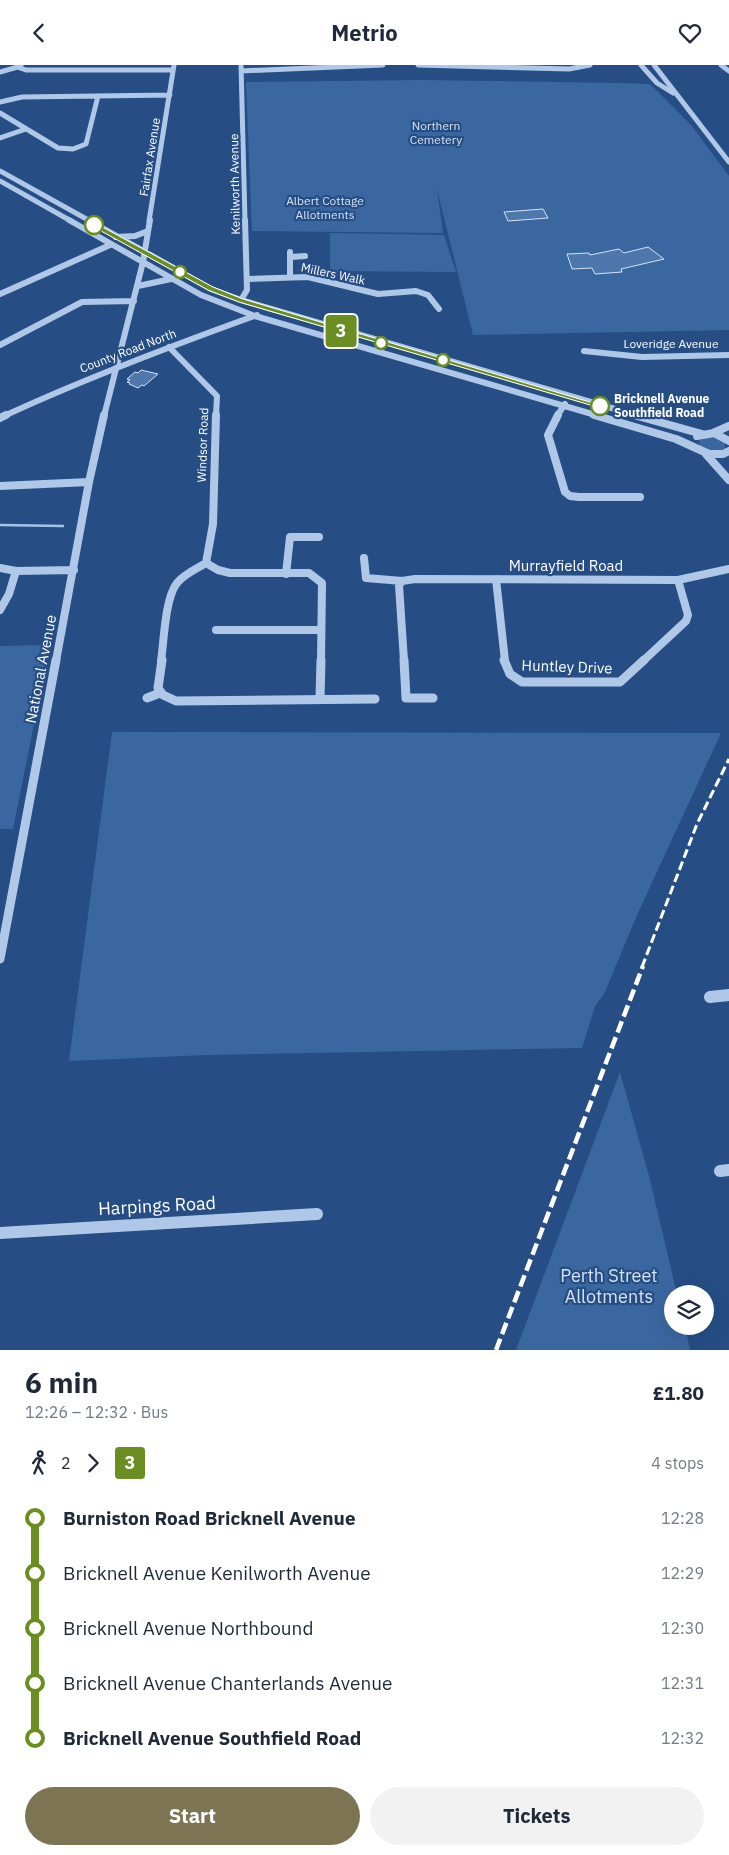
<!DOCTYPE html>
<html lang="en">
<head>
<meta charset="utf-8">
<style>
	body { margin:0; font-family:"IBM Plex Sans",sans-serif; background:#f2f2f3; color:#1f2937; height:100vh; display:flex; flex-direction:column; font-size:19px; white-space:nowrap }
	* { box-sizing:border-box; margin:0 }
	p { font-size:16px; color:#747a83 }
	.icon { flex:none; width:28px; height:28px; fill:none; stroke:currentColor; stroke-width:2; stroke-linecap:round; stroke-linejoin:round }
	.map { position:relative; height:1285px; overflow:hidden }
	.details { display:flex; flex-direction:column; background:#fff; flex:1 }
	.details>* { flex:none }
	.badge { padding:0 10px; border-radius:4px; font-size:18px; line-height:32px }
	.controls { position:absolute; left:664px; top:1220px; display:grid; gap:10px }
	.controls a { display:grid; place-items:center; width:50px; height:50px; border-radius:50%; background:#fff; box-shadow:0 5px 20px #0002; font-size:25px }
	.map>.badge { position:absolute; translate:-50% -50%; box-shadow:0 0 0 2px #fff }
	.legs { display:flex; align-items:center; gap:8px; height:55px; padding:0 25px; font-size:16px }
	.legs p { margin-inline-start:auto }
	.summary { display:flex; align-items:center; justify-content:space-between; height:85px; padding:0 25px }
	h1 { font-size:28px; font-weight:700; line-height:38px }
	.primary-button { display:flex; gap:10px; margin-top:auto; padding:10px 25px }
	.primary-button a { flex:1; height:58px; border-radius:30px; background:#7d7453; color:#fff; font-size:20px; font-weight:700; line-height:58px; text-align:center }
	.primary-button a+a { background:#f2f2f3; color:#1f2937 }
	ul { padding:0 25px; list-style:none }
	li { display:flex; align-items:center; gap:18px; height:55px; font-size:19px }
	li i { display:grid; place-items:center; width:8px; height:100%; margin:0 6px; background:currentColor }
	li i::after { content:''; width:12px; height:12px; margin:-6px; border:4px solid; border-radius:50%; background:#fff }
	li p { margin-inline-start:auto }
	li:first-child i { background:linear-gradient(#0000 50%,currentColor 0) }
	li:last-child i { background:linear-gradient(currentColor 50%,#0000 0) }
	header { display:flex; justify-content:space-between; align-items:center; height:65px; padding:0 25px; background:#fff; font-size:22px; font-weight:700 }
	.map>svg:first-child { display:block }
	.green { fill:#3b67a1 }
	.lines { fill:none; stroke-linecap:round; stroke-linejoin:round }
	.stream { stroke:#a4c3e8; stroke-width:2.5 }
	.building { fill:#4e77ac; stroke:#d4e3f6 }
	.minor-far4 { stroke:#b0c8e8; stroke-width:5 }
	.minor-far3 { stroke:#b0c8e8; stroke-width:6 }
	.minor-far2 { stroke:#b0c8e8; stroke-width:8 }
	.minor-far1 { stroke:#b0c8e8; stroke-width:9 }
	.minor { stroke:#b0c8e8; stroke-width:12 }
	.rail-far1 { stroke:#fff; stroke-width:3; stroke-dasharray:9 4; stroke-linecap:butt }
	.rail { stroke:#fff; stroke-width:4.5; stroke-dasharray:12 5; stroke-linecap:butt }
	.line-1 { fill:#6b8e23; stroke:#fff }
	.stop-1-dot { fill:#fff; stroke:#6b8e23; stroke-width:2.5 }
	.labels { text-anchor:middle; stroke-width:4.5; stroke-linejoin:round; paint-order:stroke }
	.far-park-label { font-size:12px; fill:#d4e3f6; stroke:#264e85 }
	.far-street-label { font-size:12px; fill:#fff; stroke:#264e85 }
	.far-stop-label { font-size:12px; font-weight:bold; fill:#fff; stroke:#264e85; text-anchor:start }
	.street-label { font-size:15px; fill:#fff; stroke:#264e85 }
	.near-street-label { font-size:18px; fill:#fff; stroke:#264e85 }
	.near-park-label { font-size:18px; fill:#d4e3f6; stroke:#264e85 }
</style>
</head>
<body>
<header><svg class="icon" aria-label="back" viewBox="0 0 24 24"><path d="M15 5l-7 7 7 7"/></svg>Metrio<svg class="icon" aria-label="heart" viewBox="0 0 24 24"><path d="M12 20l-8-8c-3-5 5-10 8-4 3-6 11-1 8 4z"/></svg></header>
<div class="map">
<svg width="729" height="1285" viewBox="0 0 729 1285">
	<rect width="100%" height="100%" fill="#264e85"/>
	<path class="green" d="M419,15l199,3 31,1 3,2 39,39 38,51v154l-256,5 -36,-146 6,44 -191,-2 -6,-149z
		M330,168l114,2 12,37 -126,-1z
		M712,371l13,7v6l-13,4 -12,-7 -1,-6z
		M50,580l-37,184h-13v-183z
		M112,667l609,1 -84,182 -33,79 -9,12 -13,42 -377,7 -136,6z
		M620,1007l29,104 28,118h-5v32h13l5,24h-174z"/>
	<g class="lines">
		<path class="stream" d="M0,460l63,1"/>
	</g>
	<path class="building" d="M543,144l5,9 -40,3 -4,-9z
		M648,182l16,12 -43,10 1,3 -27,2 -3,-6 -20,1 -5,-15 22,-1 1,2 29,-6 5,4z
		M141,305l17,4 -14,12 -2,-1 -4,3 -9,-4 1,-1 -3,-1 3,-2 -3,-1 8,-7 3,1z"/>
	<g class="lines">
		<path class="minor-far4" d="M241,0l4,156
			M418,0l151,4 21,-4
			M641,0l16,18 16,10
			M654,0l75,97
			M721,0l8,6
			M17,2l9,3h147
			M241,6l142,-6
			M0,7l21,-6
			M0,37l22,-5 148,-2
			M0,48l58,35 15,1 13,-5 12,-48
			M0,73l26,-9
			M0,106l90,50
			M0,116l71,40
			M149,156l25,-156"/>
		<path class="minor-far3" d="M69,155l132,75 54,21 344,100
			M88,155l123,69 30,11 398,116
			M116,172l19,-1 13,-5
			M290,187v25
			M291,192l14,-1
			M247,214l61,-2 70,17 38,-3 12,4 11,14
			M138,221l33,-7
			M0,229l110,-49
			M241,235l6,-10 -2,-70
			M0,280l82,-43 52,-1
			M169,282l48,49 -1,20
			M584,286l58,6 87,-2
			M4,351c82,-38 167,-70 253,-101
			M104,351l39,-154 7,-42
			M557,351l8,-12"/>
		<path class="minor-far2" d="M558,350l-10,20 17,57 5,4 9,1h61
			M594,350l82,24 33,15h14l6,-3
			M634,350l68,19
			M0,353l6,-3
			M713,368l16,-7
			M697,371l17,-3 15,8
			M705,388l24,27
			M0,421l89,-4
			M364,493l2,20 36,3 13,-2 263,1 51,-11
			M206,498l12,7 12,3h79l13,10 -1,78
			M0,503l16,3 58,-1
			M286,509l4,-37h29
			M496,514l9,82
			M402,516l-3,4 5,76
			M0,545l9,-16 7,-23
			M216,565h105
			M56,596l33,-179 15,-67
			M161,596c3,-20 4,-63 16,-78 7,-9 19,-14 29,-20l7,-39 3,-109
			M643,596l43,-40 2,-6 -10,-35"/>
		<path class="minor-far1" d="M162,595l-4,28 5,7 13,6 199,-2
			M404,595l2,38h27
			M504,595l6,14 12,8h98l24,-22
			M147,633l13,-5
			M320,634l1,-39
			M0,894l56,-299"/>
		<path class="minor" d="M710,932l19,-2
			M720,1106l9,-1
			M0,1168l317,-19"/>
		<path class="rail-far1" d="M642,902l55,-143 32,-65"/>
		<path class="rail" d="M496,1285l147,-384"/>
	</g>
	<path class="line-1" d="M92,159h5l116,63 30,12 360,107 -6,1 -358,-105 -31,-12 -116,-64z"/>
	<g class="stop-1-dot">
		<circle cx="94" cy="160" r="9"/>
		<circle cx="180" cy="207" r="6"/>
		<circle cx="381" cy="278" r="6"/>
		<circle cx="443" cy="295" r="6"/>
		<circle cx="600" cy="341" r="9"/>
	</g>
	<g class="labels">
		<g class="far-park-label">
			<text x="436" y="65">Northern<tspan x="436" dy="14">Cemetery</tspan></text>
			<text x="325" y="140">Albert Cottage<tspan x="325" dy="14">Allotments</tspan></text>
		</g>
		<g class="far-street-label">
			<text transform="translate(150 92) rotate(-81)" y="4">Fairfax Avenue</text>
			<text transform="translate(235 119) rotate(-91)" y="4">Kenilworth Avenue</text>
			<text transform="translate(333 209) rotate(12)" y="4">Millers Walk</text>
			<text x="671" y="283">Loveridge Avenue</text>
			<text transform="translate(128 286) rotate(-21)" y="4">County Road North</text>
			<text transform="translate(203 380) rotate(-88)" y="4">Windsor Road</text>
		</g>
		<g class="far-stop-label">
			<text x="614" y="338">Bricknell Avenue<tspan x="614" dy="14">Southfield Road</tspan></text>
		</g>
		<g class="street-label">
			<text x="566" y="506">Murrayfield Road</text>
			<text transform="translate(567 602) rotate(2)" y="5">Huntley Drive</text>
			<text transform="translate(41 604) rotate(-79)" y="5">National Avenue</text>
		</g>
		<g class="near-street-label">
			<text transform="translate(157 1141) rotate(-3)" y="6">Harpings Road</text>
		</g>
		<g class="near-park-label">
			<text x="609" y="1217">Perth Street<tspan x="609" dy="21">Allotments</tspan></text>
		</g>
	</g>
</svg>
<div class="controls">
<a><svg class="icon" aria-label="layers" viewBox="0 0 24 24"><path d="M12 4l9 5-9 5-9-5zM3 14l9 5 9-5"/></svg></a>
</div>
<b class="badge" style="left:341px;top:266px;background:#6b8e23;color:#fff">3</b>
</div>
<section class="details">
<div class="summary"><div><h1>6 min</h1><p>12:26 – 12:32 · Bus</p></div><b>£1.80</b></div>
<div class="legs"><svg class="icon" aria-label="walk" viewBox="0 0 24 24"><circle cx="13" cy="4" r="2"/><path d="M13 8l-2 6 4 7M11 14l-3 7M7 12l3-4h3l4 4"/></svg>2<svg class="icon" aria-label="forward" viewBox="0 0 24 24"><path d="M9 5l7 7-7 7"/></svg><b class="badge" style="background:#6b8e23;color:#fff">3</b><p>4 stops</p></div>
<ul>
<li><i style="color:#6b8e23"></i><b>Burniston Road Bricknell Avenue</b><p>12:28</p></li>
<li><i style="color:#6b8e23"></i><span>Bricknell Avenue Kenilworth Avenue</span><p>12:29</p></li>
<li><i style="color:#6b8e23"></i><span>Bricknell Avenue Northbound</span><p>12:30</p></li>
<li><i style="color:#6b8e23"></i><span>Bricknell Avenue Chanterlands Avenue</span><p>12:31</p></li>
<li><i style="color:#6b8e23"></i><b>Bricknell Avenue Southfield Road</b><p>12:32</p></li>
</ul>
<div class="primary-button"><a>Start</a><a>Tickets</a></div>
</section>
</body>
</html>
